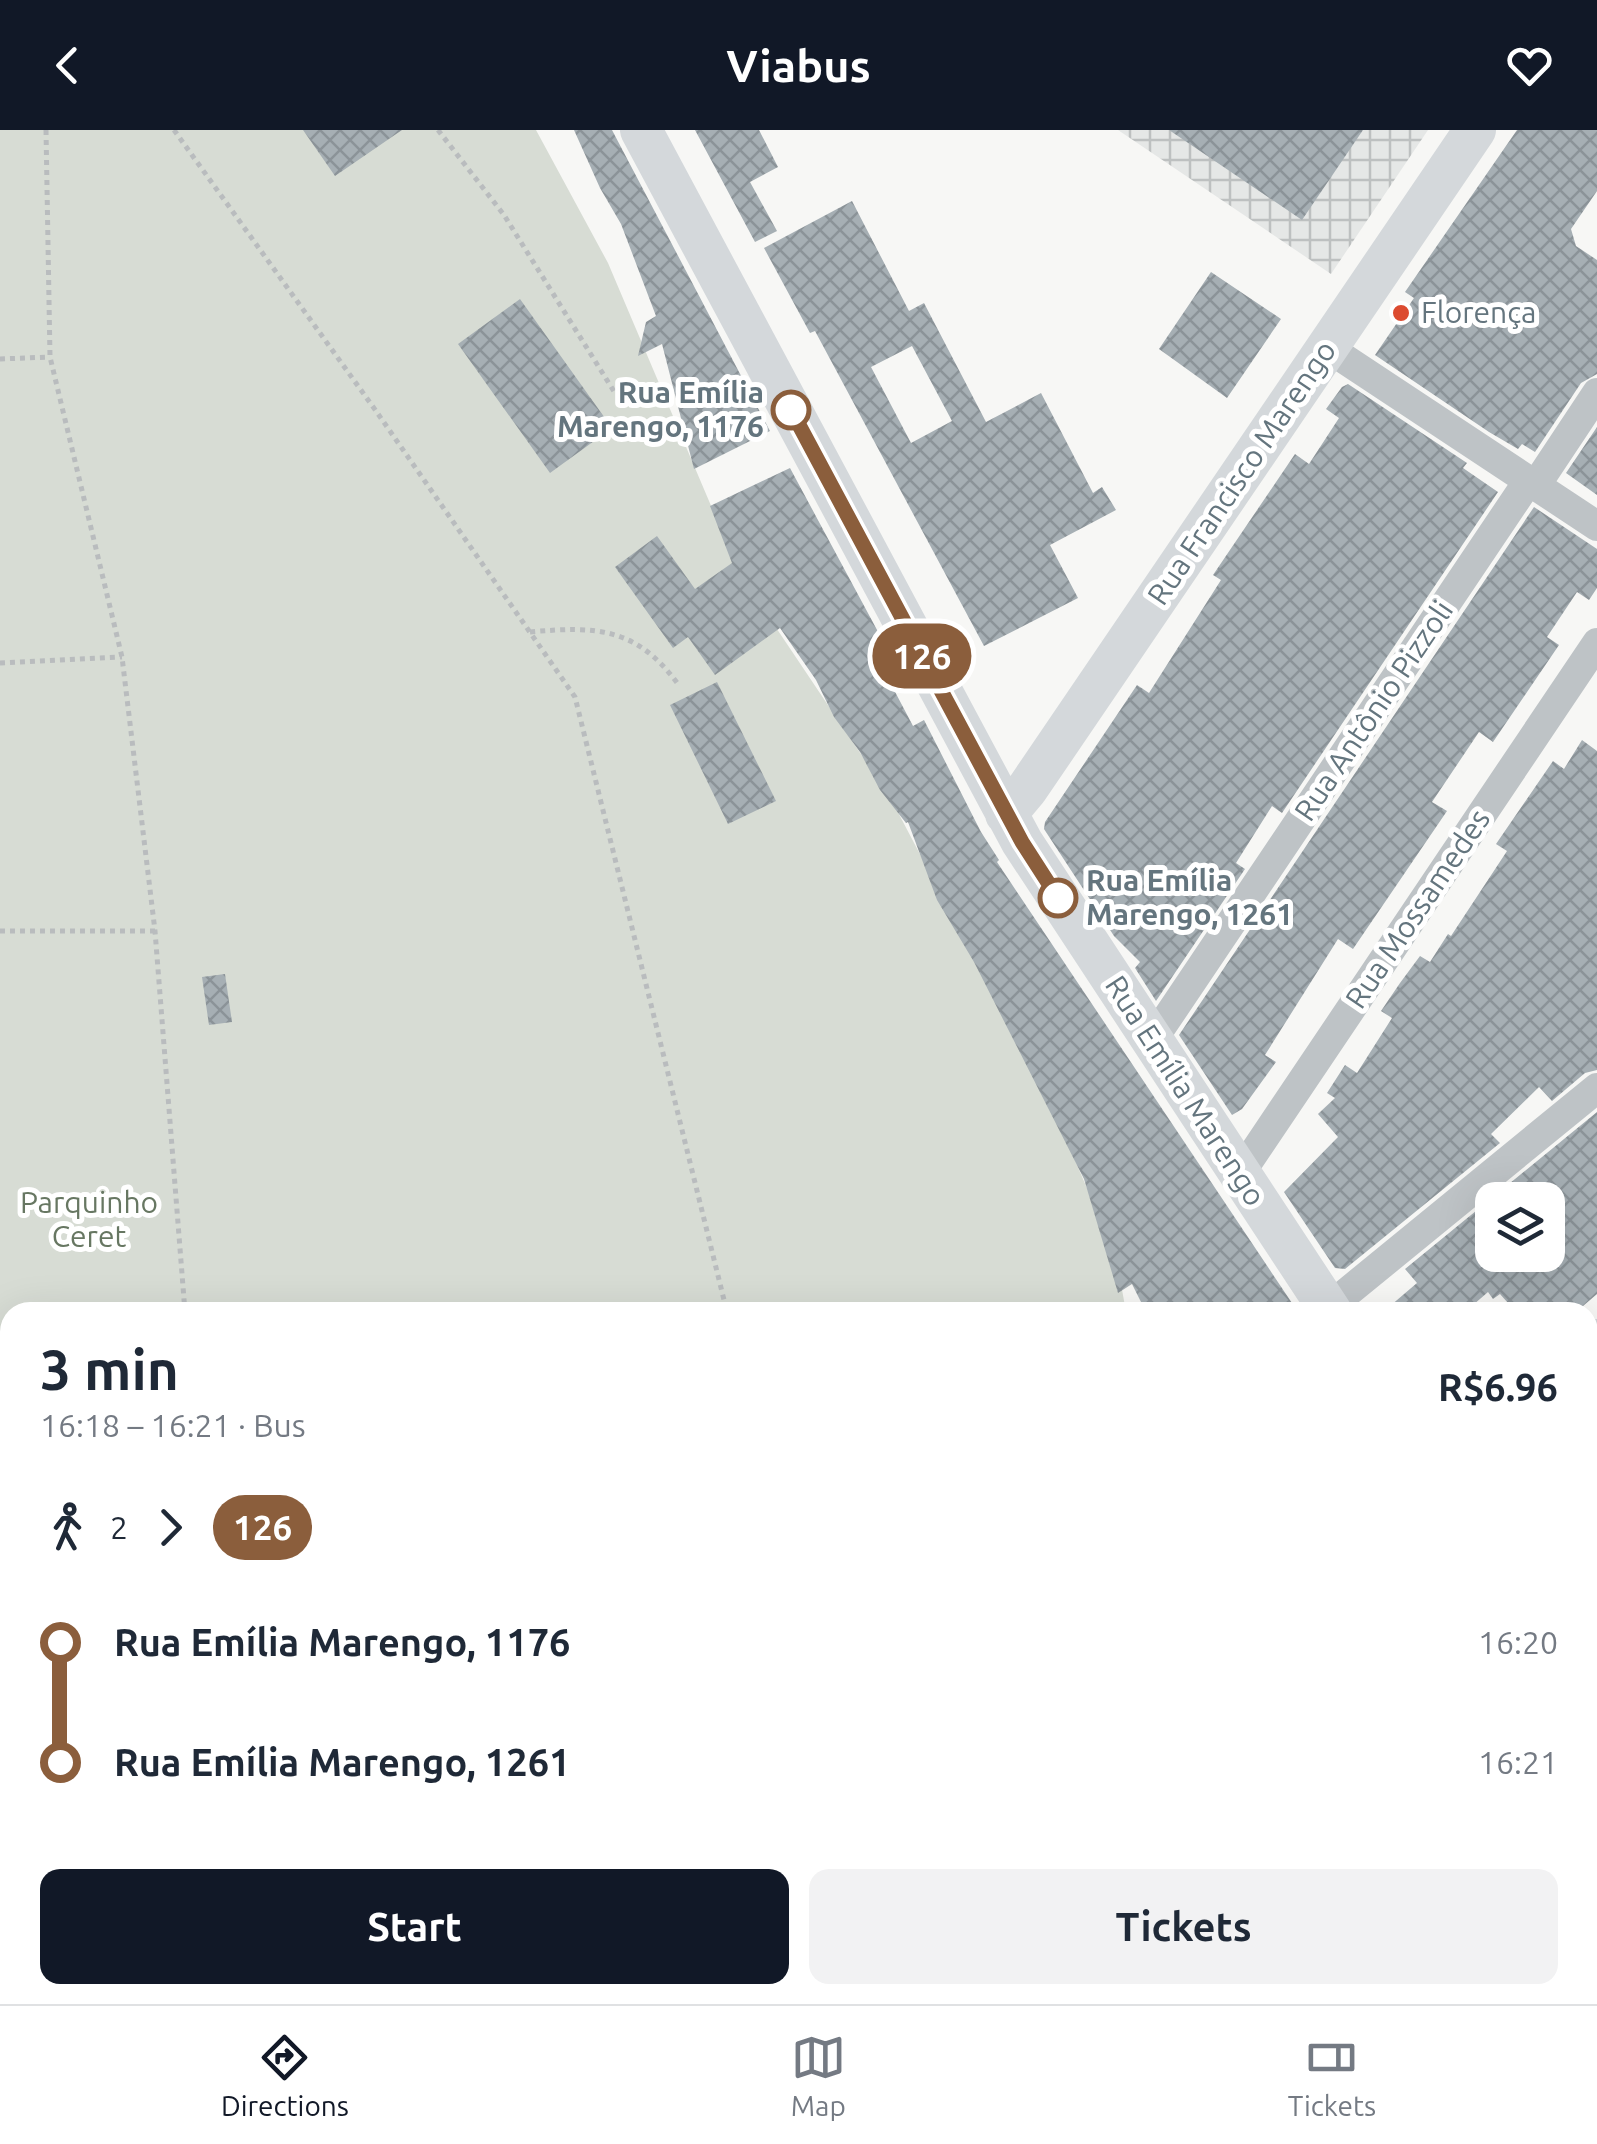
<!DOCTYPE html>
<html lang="en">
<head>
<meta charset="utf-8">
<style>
	body { margin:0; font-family:Ubuntu,sans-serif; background:#f2f2f3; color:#1f2937; height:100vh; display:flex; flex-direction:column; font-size:38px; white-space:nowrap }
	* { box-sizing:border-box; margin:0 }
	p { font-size:32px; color:#747a83 }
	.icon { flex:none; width:55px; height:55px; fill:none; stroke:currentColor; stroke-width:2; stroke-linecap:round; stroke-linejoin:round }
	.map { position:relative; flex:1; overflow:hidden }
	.side { position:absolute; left:0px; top:1172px; width:1598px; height:702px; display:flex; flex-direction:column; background:#fff; border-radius:30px 30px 0 0; box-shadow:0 10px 40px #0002 }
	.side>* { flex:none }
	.badge { padding:0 20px; border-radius:32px; font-size:35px; line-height:65px }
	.controls { position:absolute; left:1475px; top:1052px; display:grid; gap:20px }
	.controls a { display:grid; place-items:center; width:90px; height:90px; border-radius:20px; background:#fff; box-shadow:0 10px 40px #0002; font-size:50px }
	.map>.badge { position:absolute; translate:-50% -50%; box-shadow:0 0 0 5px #fff }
	.legs { display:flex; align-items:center; gap:15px; height:110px; padding:0 40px; font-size:32px }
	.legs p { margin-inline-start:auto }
	.summary { display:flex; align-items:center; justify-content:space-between; height:170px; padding:0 40px }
	h1 { font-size:55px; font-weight:700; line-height:75px }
	.primary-button { display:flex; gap:20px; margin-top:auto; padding:20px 40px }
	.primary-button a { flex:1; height:115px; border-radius:20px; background:#111827; color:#fff; font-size:40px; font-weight:700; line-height:115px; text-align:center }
	.primary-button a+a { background:#f2f2f3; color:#1f2937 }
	ul { padding:0 40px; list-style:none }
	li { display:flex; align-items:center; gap:35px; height:120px; font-size:38px }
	li i { display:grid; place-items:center; width:15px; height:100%; margin:0 12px; background:currentColor }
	li i::after { content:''; width:25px; height:25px; margin:-12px; border:8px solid; border-radius:50%; background:#fff }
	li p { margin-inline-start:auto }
	li:first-child i { background:linear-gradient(#0000 50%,currentColor 0) }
	li:last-child i { background:linear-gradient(currentColor 50%,#0000 0) }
	header { display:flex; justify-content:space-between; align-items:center; height:130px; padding:0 40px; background:#111827; color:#fff; font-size:45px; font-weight:700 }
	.tab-bar { display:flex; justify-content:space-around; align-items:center; height:140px; border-top:2px solid #e0e1e3; background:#fff; font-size:28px; color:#747a83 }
	.tab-bar a { display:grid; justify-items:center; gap:5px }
	.tab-bar .on { color:#111827 }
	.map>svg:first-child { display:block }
	.industrial { fill:url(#industrial-grid) }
	.green { fill:#d7dcd4 }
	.building { fill:url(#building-cross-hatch); fill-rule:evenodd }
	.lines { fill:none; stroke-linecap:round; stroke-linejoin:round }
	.path { stroke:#b9bcbe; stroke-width:5; stroke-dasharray:5 5; stroke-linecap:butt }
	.street { stroke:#bec3c6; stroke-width:30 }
	.secondary { stroke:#d4d8db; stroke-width:42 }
	.line-1-casing { stroke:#fff; stroke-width:22 }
	.line-1 { stroke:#8b5e3c; stroke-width:15 }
	.poi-dot { fill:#dc4b30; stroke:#fff; stroke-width:4 }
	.stop-1-dot { fill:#fff; stroke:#8b5e3c; stroke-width:5 }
	.labels { text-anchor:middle; stroke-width:10; stroke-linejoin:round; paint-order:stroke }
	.poi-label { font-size:30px; fill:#64757e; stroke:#fff; text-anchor:start }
	.stop-label { font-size:30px; font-weight:bold; fill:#64757e; stroke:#fff; text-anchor:end }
	.street-label { font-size:30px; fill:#64757e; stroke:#fff }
	.park-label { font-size:30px; fill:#677762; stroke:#fff }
</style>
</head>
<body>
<header><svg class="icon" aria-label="back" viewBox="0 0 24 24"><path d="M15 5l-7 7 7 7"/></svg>Viabus<svg class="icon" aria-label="heart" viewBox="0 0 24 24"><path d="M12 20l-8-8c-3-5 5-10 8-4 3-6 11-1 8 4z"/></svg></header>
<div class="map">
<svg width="1597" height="1874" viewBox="0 0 1597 1874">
	<defs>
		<pattern id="industrial-grid" width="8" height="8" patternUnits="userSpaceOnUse" patternTransform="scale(2.5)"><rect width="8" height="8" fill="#e5e7e6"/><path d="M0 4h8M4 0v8" fill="none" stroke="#bdc0c0"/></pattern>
		<pattern id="building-cross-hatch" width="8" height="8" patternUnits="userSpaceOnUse" patternTransform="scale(2.5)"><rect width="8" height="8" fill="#a6afb4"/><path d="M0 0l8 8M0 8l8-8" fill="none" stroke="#8b9398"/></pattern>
	</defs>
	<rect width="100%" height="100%" fill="#f7f7f5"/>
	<path class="industrial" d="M1118,0h310l-97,144z"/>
	<path class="green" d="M0,0h536l72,133 132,311 151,225 159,303 66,154 10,56h-1116v683h1049l-2,9h-1057z"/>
	<path class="building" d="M303,0h99l-67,46z
		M574,0h38l158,301 -76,38 -32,-125 -24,12 8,-34 10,-6 -35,-92 -21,-36z
		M695,0h64l19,37 -28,15 27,49 -22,11z
		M1169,0h194l-61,90z
		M1517,0h80v61l-26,38 5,17 21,14v114l-16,9 -46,69 -13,-8 -4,5 -29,-17 -114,-77 39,-57 -9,-6z
		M852,71l57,110 15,-8 62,119 55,-29 52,100 9,-6 14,23 -66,35 28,53 -94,48 -169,-315 -5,2 -46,-85zM912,216l40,75 -41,22 -40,-76z
		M1211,142l70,47 -54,79 -68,-49z
		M520,169l92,129 -62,45 -92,-129z
		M1348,254l119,79 -4,5 35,24 -216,321 -10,-7 -36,57 9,6 -89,132 -21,-33 5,-6 -26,-26 -70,-107 1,-7 92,-137 12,8 72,-113 -8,-5 82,-121 14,10 30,-46 -13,-9 16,-22z
		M1597,297v68l-31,-22z
		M790,338l115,214 -12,6 20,38 11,-6 57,112 18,28 -2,2 301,450h-152l-14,-28 -14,9 -34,-114 -110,-217 -37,-62 -29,-78 -2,1 -26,-33 -20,-38 -26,-35 -18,-37 -36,-52 -65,47 -27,-38 -15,11 -58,-81 42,-31 38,53 37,-26 -22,-57z
		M1534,377l63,42v39l-8,12 -12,-8 -30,45 12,8 -66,97 -14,-10 -47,70 15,9 -94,138 -15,-10 -73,116 11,7 -34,47 -10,6 -53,-80z
		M717,552l59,119 -48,23 -58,-119z
		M1582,610l15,11v319l-12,3 -33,28 -13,-14 -48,47 9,9 -155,126 -10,-1 -51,-76 54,-55 -20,-23 17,-16 -8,-5 18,-28 12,8 35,-55 -11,-7 19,-28 20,-27 10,6 18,-28 3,2 56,-85 -11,-7 57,-83 11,8z
		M225,844l7,48 -23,3 -7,-48z
		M1597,982v182l-21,18h-60l-16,-18 -7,5 -5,-7 -23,20h-82l34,-29 -12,-14zM1492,1070h56v55h-56z"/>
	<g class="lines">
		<path class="path" d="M46,0l4,227 72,300 33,274 30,381
			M174,0l202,281 199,286 152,615
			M438,0l66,85 111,178
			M0,229l50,-2
			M530,502c66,-6 106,-5 148,52
			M0,533l122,-6
			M0,801h155
			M0,1206l10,-2
			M0,1421l10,6
			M0,1854l10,-21
			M0,1873l1,1
			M503,1874l5,-9
			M788,1874l3,-9
			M919,1874l5,-9"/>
		<path class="street" d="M1328,218l269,178
			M1536,355l61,-92
			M1151,912l378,-562
			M1239,1045l358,-532
			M1328,1178l269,-220"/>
		<path class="secondary" d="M641,0l381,712 309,470
			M1006,684l21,-25 448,-659
			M1588,1217l9,-7
			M1356,1874l1,-9"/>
	</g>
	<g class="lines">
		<g class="line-1-casing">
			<path id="line-1" d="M791,280l231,432 36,56"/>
		</g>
		<use href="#line-1" class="line-1"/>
	</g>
	<circle class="poi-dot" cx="1401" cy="183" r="10"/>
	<g class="stop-1-dot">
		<circle cx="791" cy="280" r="18"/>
		<circle cx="1058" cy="768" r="18"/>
	</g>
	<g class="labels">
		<g class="poi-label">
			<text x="1421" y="193">Florença</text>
		</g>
		<g class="stop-label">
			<text x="764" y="273">Rua Emília<tspan x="764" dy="34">Marengo, 1176</tspan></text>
			<text x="1086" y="761" text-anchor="start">Rua Emília<tspan x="1086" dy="34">Marengo, 1261</tspan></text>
		</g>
		<g class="street-label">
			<text transform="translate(1242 343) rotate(-56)" y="10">Rua Francisco Marengo</text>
			<text transform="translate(1374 581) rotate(-56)" y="10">Rua Antônio Pizzoli</text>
			<text transform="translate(1418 779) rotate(-56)" y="10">Rua Mossamedes</text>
			<text transform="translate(1185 961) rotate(57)" y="10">Rua Emília Marengo</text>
		</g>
		<g class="park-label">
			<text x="89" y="1083">Parquinho<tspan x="89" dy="34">Ceret</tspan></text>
		</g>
	</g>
</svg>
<div class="controls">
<a><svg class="icon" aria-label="layers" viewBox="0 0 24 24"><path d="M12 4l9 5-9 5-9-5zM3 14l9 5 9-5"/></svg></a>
</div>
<b class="badge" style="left:922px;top:526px;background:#8b5e3c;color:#fff">126</b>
<section class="side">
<div class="summary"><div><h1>3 min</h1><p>16:18 – 16:21 · Bus</p></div><b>R$6.96</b></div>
<div class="legs"><svg class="icon" aria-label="walk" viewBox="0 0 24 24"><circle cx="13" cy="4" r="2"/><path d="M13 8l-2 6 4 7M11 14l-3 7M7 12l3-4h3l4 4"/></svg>2<svg class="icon" aria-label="forward" viewBox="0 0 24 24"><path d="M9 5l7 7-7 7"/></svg><b class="badge" style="background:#8b5e3c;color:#fff">126</b></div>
<ul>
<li><i style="color:#8b5e3c"></i><b>Rua Emília Marengo, 1176</b><p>16:20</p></li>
<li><i style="color:#8b5e3c"></i><b>Rua Emília Marengo, 1261</b><p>16:21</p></li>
</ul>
<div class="primary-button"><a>Start</a><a>Tickets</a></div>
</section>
</div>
<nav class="tab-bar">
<a class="on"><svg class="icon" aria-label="directions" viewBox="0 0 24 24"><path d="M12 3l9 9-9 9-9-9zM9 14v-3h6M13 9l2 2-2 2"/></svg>Directions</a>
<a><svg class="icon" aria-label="map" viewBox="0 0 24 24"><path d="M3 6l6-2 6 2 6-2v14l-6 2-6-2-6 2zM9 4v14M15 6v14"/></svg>Map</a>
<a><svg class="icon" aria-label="tickets" viewBox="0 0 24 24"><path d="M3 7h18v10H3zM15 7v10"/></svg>Tickets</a>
</nav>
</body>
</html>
